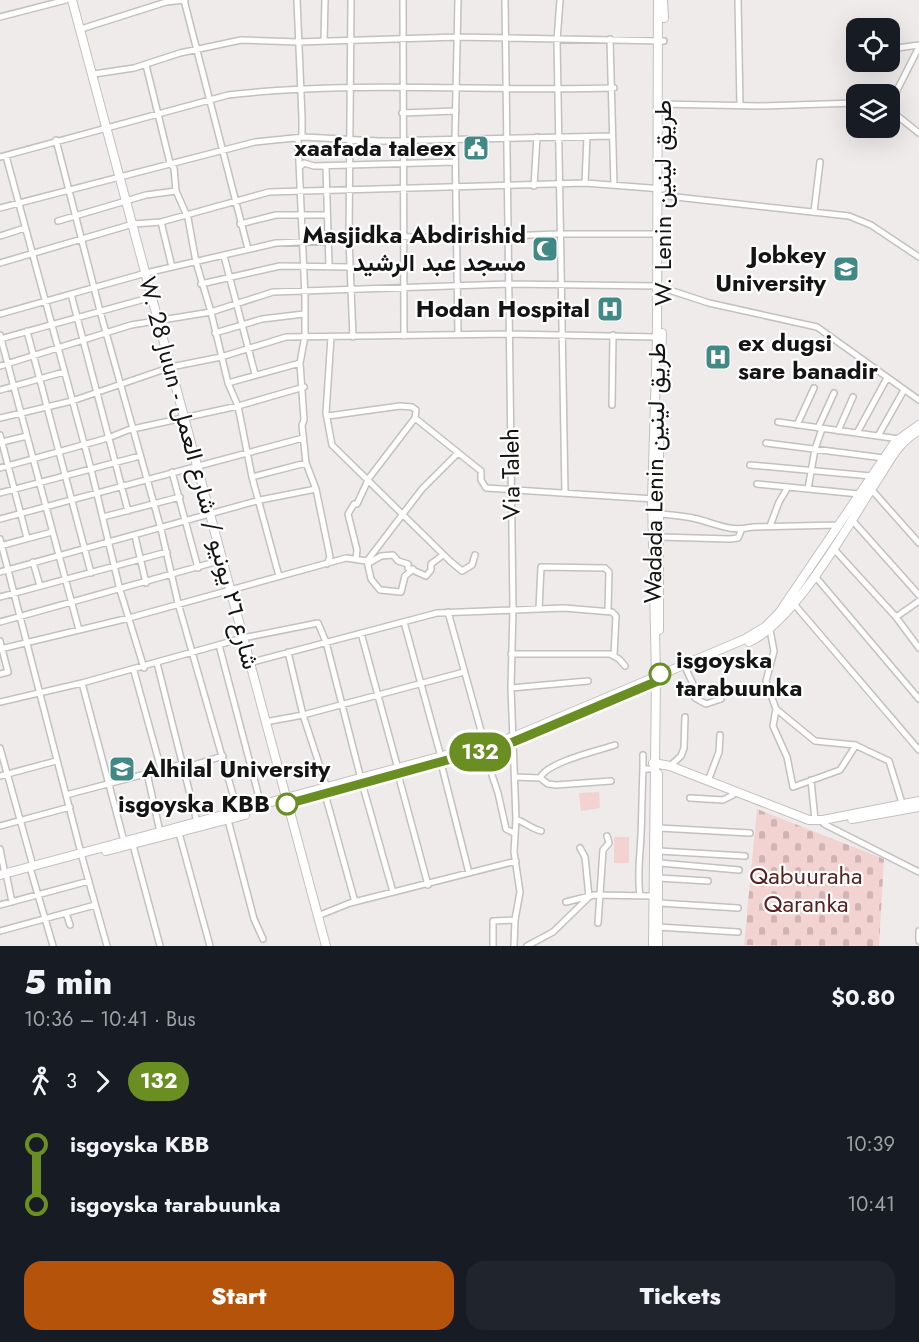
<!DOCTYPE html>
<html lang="en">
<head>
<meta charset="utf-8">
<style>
	body { margin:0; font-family:Jost,Vazirmatn,sans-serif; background:#20242c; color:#f1f3f6; height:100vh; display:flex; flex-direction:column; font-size:22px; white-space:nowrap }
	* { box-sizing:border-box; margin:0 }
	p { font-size:20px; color:#9ea1a6 }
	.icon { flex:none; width:33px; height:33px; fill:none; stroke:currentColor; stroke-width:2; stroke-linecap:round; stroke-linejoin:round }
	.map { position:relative; height:946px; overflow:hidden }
	.panel { display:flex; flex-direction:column; background:#171b24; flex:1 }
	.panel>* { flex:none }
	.badge { padding:0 12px; border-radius:20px; font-size:21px; line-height:39px }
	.fabs { position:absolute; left:846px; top:18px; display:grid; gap:12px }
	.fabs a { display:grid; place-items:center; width:54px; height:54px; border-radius:12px; background:#171b24; box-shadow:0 6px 24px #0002; font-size:30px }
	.map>.badge { position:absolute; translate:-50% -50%; box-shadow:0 0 0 3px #fff }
	.legs { display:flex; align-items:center; gap:9px; height:66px; padding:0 24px; font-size:20px }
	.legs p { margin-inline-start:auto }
	.headline { display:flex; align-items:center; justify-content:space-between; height:102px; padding:0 24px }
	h1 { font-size:33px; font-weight:800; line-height:45px }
	.button { display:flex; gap:12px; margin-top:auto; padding:12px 24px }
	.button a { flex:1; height:69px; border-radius:18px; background:#b45309; color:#fff; font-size:24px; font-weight:800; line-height:69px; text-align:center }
	.button a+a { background:#20242c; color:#f1f3f6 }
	ul { padding:0 24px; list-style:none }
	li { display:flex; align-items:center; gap:21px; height:60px; font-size:22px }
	li i { display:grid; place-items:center; width:9px; height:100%; margin:0 8px; background:currentColor }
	li i::after { content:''; width:15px; height:15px; margin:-8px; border:4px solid; border-radius:50%; background:#171b24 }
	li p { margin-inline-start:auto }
	li:first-child i { background:linear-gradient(#0000 50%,currentColor 0) }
	li:last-child i { background:linear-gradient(currentColor 50%,#0000 0) }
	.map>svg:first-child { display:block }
	.green { fill:#f3d3d1 }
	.cemetery { fill:url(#cemetery-stones) }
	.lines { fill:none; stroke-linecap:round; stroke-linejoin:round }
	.street-casing { stroke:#c3c0bf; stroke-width:8 }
	.secondary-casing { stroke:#c3c0bf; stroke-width:10 }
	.street { stroke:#fff; stroke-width:5 }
	.secondary { stroke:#fff; stroke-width:8 }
	.line-1-casing { stroke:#fff; stroke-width:14 }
	.line-1 { stroke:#6b8e23; stroke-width:9 }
	.stop-1-dot { fill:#fff; stroke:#6b8e23; stroke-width:3 }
	.labels { text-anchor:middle; stroke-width:4.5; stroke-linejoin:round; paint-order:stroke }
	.poi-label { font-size:24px; font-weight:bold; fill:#151414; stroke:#fff; text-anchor:end }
	.street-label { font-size:24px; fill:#151414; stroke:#fff }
	.stop-label { font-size:24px; font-weight:bold; fill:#151414; stroke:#fff; text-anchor:start }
	.park-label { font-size:24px; fill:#592221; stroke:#fff }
</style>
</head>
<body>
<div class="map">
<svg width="919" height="946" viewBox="0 0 919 946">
	<defs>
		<pattern id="cemetery-stones" width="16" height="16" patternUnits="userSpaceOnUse" patternTransform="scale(1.5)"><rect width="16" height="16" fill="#f3d3d1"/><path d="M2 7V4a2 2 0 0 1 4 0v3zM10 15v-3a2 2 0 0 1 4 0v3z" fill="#cfb4b3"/></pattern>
	</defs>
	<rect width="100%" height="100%" fill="#efebeb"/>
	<path class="green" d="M599,792l1,16 -19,3 -2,-18z
		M614,837h15v26h-15z"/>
	<path class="cemetery" d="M757,809l127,50 -5,87 -135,-1z"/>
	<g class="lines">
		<g class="street-casing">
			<path id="street" d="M184,0l64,249
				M297,0l5,117v18l-4,4 7,159v38l-5,27 4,57 -2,5 4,38 10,26 14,68 -3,7
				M351,0l-2,240 4,97
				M403,0l1,336
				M458,0l-3,138 3,196
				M505,0l8,609 -2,79 5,131 -2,33 6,40 -5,28 -1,26
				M560,0l-3,40 8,453
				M738,0l2,106
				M0,17l66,-17
				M81,29l85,-27 19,-2
				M610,39l4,146
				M324,41l1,-41
				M890,49l29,-4
				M146,65l24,98 4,5 2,23 12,27 8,44 15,50 17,71 10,23 14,71 27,99
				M94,74l40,-6 46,-15 61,-13 57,2 160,-5 206,4
				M659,104l100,2 97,-3
				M890,104l29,-57
				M890,110l29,23
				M402,113l54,-2
				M56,140l44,171 61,218 17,74 60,209
				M6,156l85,313 29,121 24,78
				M0,157l228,-62c128,-15 258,-3 386,-7
				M301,166l3,-3 10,3 141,-4
				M323,166l3,2 3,97
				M585,183l2,-46
				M534,186l3,-49
				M658,195l191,21 22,9 48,32
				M0,208l255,-66 49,-5 74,4 234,-5
				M814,212l6,-50
				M58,221l88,-26 30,-4
				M161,222l11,45
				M240,224l36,-9h50
				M0,236l25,-8
				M224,256l31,118
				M0,263l133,-39 28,-2 108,-30 316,-9 78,6
				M201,284l79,-18 70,1
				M71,294l57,217
				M0,314l146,-41 130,-30 73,-3 24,-4 85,2 99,-4h105
				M27,331l64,242
				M215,333l47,-14 42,-5
				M0,335l79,295
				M331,337l-5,76 6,32 118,116 12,10 10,-6 3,-10
				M0,339l152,-42
				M0,366l131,-41 80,-13 62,-20 236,-8 148,2 52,17 108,24 102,73
				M228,383l72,-20
				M0,390l64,-18
				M612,405l1,-70
				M328,416l72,-10 12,1 4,3 -1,8
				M0,418l72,-17 99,-34 50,-10 65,-20 223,-3 148,3
				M778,422l121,17
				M797,425l17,-37
				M818,428l16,-35
				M838,431l15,-34
				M857,433l30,-55
				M0,435l27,103
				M878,436l26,-46
				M2,442l25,-6
				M766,443l118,15
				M750,465l121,11
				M0,468l108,-30 20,-8 110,-24 66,-19
				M172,472l26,96
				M252,477l54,-14
				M757,484l102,10
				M808,489l7,-40 7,-20
				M871,489l48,54
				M0,493l140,-37
				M658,514c13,1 27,2 39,5 23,6 32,13 56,8l86,-2
				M103,517l77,-20
				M0,519l303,-81
				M852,520l67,75
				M770,526l9,-24 9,-15
				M135,536l11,47
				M659,537l71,2 8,-1 3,-7
				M0,539l81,314
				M0,546l52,-14
				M833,548l63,69 23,31
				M356,559l1,-9 -9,-36 6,-10h3l12,-26 46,-60 66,53v9l5,8 168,11
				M367,561l55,-72 35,-35
				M33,562l7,24
				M369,563l12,-7 12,-1 5,6 10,3v4l18,8 5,-6v-6l12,-9
				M0,572l260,-72 56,-11
				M814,575l105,124
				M0,597l167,-45
				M794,604l125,146
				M539,609l2,-42 64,1 4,4 -1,38
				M448,612l37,133
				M896,617l23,-16
				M0,622l222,-62
				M404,622l37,135
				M770,630l4,21 -8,30 10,28 39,32 40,4 34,16 13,42
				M361,633l37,136
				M0,641l8,31 -8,2
				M219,645l42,160
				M0,649l129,-31 217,-60 21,3 4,18 9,11 21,2 4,-16 8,-7
				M288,652l15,63 24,73
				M511,654h99l9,5 6,7
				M157,663l40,159
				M249,663l188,-50 127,-5 48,4 4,4 -2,39
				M686,669l7,15 2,14 11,6 15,-5
				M134,671l27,98
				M511,688l77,-7
				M0,702l82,-19
				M776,709l-3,17 14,31 6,30 47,-17 16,-25
				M265,722l38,-7 161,-43
				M0,748l33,118
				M484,751l14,42 8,36 8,4
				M643,755v14
				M441,763l28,110
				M670,766l11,-10 3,-8 1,-31
				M184,768l39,-12
				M147,773l13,59
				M398,774l30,111
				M0,776l56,-15
				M515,777l25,1 8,6 8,1 55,-4
				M540,778c7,-16 57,-27 75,-33
				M811,780l4,40
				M708,781l11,-29 1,-17
				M362,783l31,109
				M325,794l30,108
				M66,795l117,-31
				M690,798l33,2 10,-5
				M516,819c10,4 14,9 25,12
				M228,820l26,99 9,20
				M824,824l95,48
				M0,826l70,-19
				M659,828l91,5
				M179,833l31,113
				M124,841l-42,-158 161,-45 75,-15 8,19 35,137
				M133,845l27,101
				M0,849l5,25
				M659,851l86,5
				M82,857l25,89
				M660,863l79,7
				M31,871l22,75
				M7,878l5,24
				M659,878l49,3
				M640,896c-3,-21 0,-40 1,-61 1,-22 1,-44 2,-66h10
				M566,902l28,-7 59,1
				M659,903l79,5
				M0,905l89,-24
				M66,913l4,12
				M320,915l30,-12 166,-42
				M598,923l5,-73 6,-7 -2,-7
				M658,927l80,5
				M0,931l95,-26
				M919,931v10
				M493,946v-25l22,-1
				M527,946l26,-14 36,-35 -4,-40 -5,-9"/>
		</g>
		<g class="secondary-casing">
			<path id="secondary" d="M72,0l254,946
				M663,0l1,18
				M661,360l1,-27
				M659,435v195
				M749,642c48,-22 100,-120 131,-166 10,-16 21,-37 39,-45
				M653,763l17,3 139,54h14l96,-19
				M436,764l81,-23
				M852,819l67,-12
				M106,851l139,-36
				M0,875l513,-138 232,-98 20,-12 14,-14 116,-171 24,-17
				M653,946l3,-270 -4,-177 5,-162 1,-337
				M658,946v-172"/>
		</g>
		<use href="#street" class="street"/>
		<use href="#secondary" class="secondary"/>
	</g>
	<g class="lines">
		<g class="line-1-casing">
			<path id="line-1" d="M287,804l226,-62 147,-62v-6"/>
		</g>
		<use href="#line-1" class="line-1"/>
	</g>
	<defs>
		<g id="civic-square" transform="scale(1.35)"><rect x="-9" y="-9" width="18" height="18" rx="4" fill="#428985" stroke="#fff"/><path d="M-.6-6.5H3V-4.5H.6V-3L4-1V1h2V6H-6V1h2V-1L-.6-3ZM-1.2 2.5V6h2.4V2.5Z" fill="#fff"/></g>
		<g id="mosque-square" transform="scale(1.35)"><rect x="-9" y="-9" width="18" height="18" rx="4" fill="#428985" stroke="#fff"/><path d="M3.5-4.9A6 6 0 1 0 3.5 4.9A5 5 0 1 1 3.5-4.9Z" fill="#fff"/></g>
		<g id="university-square" transform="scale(1.35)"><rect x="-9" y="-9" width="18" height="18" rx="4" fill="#428985" stroke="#fff"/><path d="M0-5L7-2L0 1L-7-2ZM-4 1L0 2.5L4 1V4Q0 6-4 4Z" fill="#fff"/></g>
		<g id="hospital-square" transform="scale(1.35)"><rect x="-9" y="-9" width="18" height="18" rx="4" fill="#428985" stroke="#fff"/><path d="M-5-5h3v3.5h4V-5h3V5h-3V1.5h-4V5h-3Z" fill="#fff"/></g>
	</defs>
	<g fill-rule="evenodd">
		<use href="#civic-square" x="476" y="148"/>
		<use href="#mosque-square" x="545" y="249"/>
		<use href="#university-square" x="846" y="269"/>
		<use href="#hospital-square" x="610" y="309"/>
		<use href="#hospital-square" x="718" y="357"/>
		<use href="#university-square" x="122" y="769"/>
	</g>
	<g class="stop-1-dot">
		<circle cx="660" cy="674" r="10"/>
		<circle cx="287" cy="804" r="10"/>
	</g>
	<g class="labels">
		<g class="poi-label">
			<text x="456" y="156">xaafada taleex</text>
			<text x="526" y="243">Masjidka Abdirishid<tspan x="526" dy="28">مسجد عبد الرشيد</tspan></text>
			<text x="826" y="263">Jobkey<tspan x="826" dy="28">University</tspan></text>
			<text x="590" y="317">Hodan Hospital</text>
			<text x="738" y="351" text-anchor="start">ex dugsi<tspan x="738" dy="28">sare banadir</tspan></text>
			<text x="142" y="777" text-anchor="start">Alhilal University</text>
		</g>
		<g class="street-label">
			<text transform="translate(663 203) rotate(-90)" y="8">W. Lenin طريق لينين</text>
			<text transform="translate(199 473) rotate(75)" y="8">W. 28 Juun - شارع ٢٦ يونيو / شارع العمل</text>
			<text transform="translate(655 473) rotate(-89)" y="8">Wadada Lenin طريق لينين</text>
			<text transform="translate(511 474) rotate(-91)" y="8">Via Taleh</text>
		</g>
		<g class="stop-label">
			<text x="676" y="668">isgoyska<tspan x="676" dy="28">tarabuunka</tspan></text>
			<text x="270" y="812" text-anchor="end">isgoyska KBB</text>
		</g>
		<g class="park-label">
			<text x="806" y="884">Qabuuraha<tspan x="806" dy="28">Qaranka</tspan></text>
		</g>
	</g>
</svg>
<div class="fabs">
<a><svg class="icon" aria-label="locate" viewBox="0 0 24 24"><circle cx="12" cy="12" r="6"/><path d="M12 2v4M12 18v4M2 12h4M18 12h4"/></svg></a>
<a><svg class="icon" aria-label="layers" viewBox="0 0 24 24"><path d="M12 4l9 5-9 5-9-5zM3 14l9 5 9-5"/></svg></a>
</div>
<b class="badge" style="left:480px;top:752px;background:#6b8e23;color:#fff">132</b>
</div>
<section class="panel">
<div class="headline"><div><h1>5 min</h1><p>10:36 – 10:41 · Bus</p></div><b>$0.80</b></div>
<div class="legs"><svg class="icon" aria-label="walk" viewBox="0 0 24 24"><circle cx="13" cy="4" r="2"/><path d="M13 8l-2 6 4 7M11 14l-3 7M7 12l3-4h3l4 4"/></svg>3<svg class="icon" aria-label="forward" viewBox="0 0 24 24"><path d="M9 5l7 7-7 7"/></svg><b class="badge" style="background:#6b8e23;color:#fff">132</b></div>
<ul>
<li><i style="color:#6b8e23"></i><b>isgoyska KBB</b><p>10:39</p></li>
<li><i style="color:#6b8e23"></i><b>isgoyska tarabuunka</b><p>10:41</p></li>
</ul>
<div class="button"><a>Start</a><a>Tickets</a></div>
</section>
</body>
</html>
